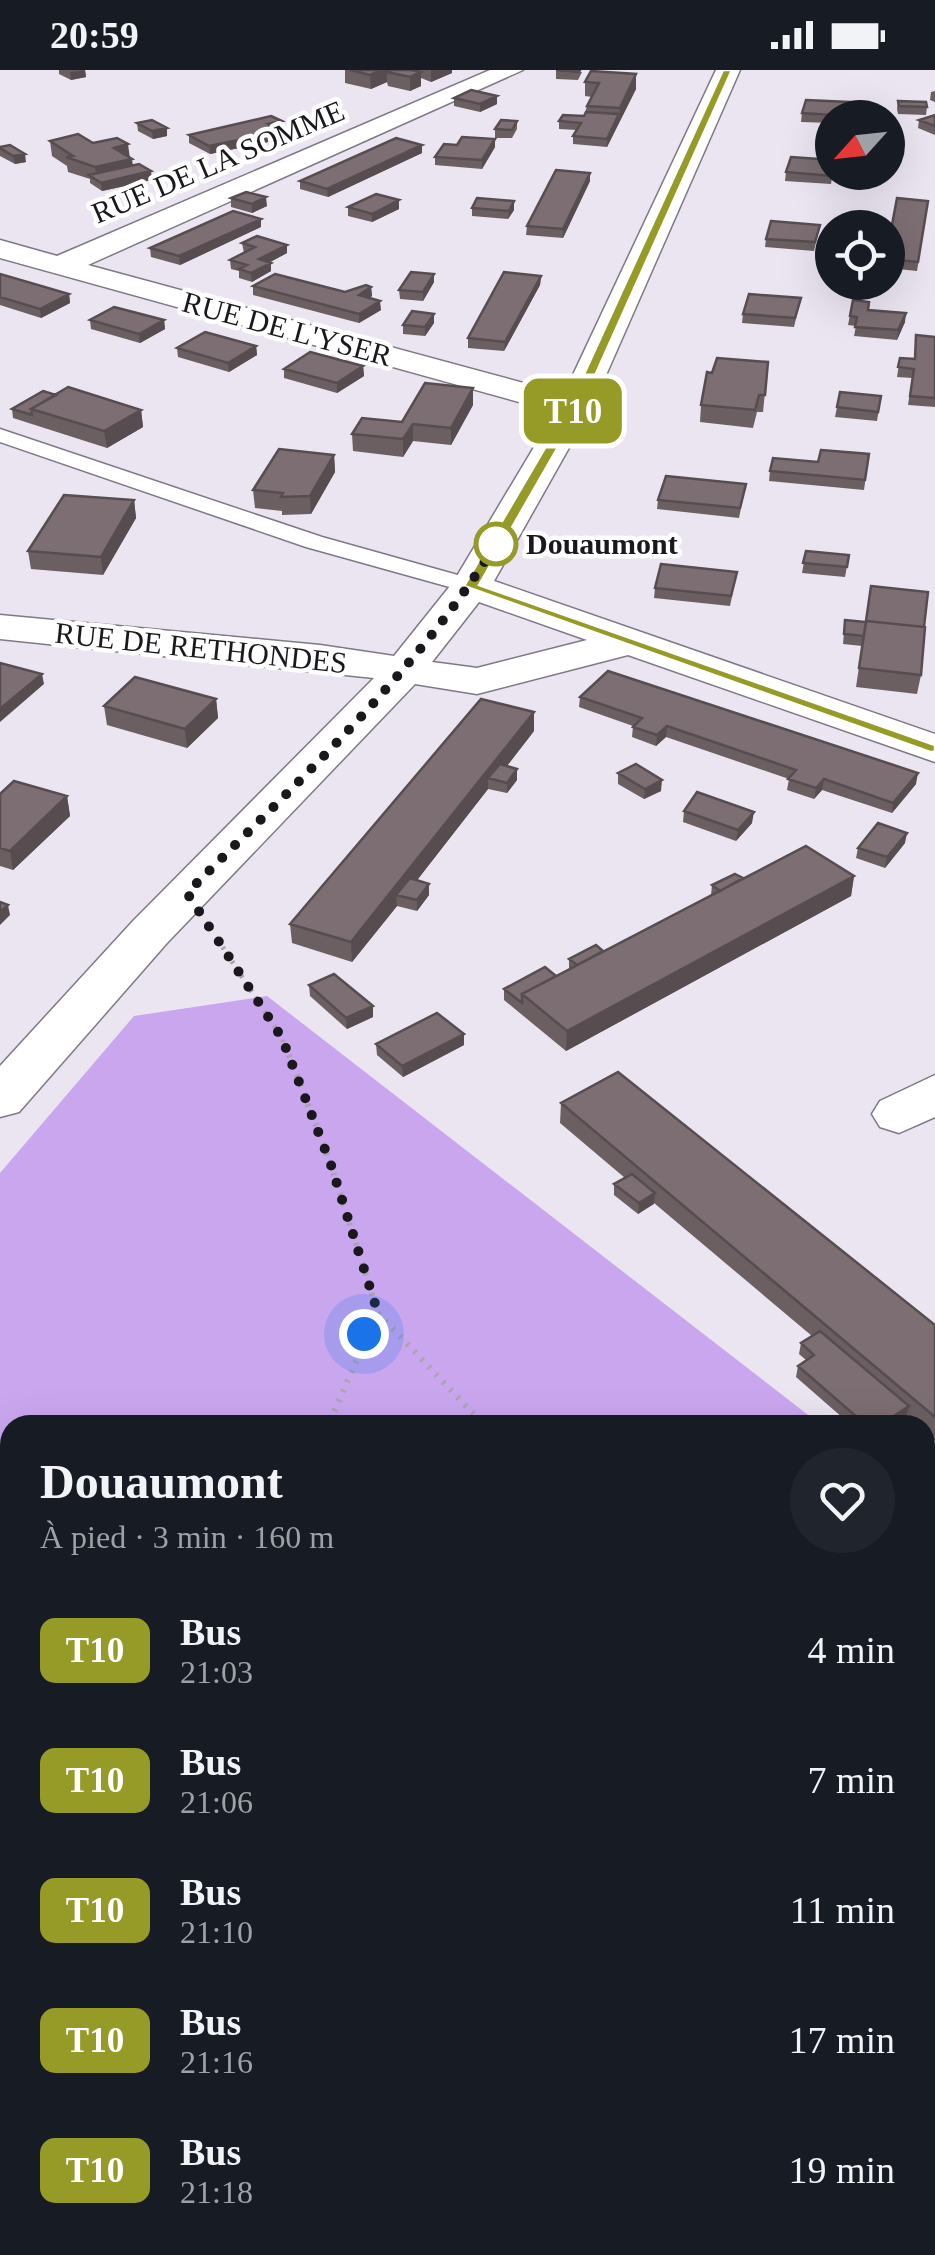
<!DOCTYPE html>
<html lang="fr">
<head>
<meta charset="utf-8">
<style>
	body { margin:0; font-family:Georgia,serif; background:#20242c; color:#f1f3f6; height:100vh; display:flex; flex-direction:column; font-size:38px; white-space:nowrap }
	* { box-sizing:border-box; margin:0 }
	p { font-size:32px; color:#9ea1a6 }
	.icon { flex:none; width:55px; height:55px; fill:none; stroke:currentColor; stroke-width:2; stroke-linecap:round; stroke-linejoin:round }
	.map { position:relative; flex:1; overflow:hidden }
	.details { position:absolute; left:0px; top:1345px; width:935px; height:840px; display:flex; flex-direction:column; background:#171b24; border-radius:30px 30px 0 0; box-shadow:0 10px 40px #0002 }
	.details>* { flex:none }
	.badge { padding:0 20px; border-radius:15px; font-size:35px; line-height:65px }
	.needle { width:65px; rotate:243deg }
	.fabs { position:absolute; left:815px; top:30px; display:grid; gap:20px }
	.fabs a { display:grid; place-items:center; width:90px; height:90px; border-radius:50%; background:#171b24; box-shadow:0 10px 40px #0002; font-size:50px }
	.you { position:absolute; width:50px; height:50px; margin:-25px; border:8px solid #fff; border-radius:50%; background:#1a73e8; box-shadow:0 0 0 15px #1a73e833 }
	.map>.badge { position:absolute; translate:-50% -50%; box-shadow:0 0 0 5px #fff }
	.round { display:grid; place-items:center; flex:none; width:105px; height:105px; border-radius:52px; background:#20242c }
	.summary { display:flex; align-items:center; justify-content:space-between; height:170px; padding:0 40px }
	h1 { font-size:48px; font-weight:800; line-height:75px }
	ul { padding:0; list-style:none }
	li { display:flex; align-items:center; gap:30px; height:130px; padding:0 40px }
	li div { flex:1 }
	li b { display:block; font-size:38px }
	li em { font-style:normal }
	li .badge { min-width:110px; font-weight:700; text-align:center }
	.status { display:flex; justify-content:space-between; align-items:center; height:70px; padding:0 50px; background:#171b24; direction:ltr }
	.status svg { height:28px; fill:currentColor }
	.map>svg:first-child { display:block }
	.forest { fill:#caa6ef }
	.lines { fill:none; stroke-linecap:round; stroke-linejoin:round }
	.service-casing { stroke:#7e7984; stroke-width:3 }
	.minor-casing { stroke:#7e7984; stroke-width:3 }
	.path-far2 { stroke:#a9a4ae; stroke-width:5; stroke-dasharray:2.5 6; stroke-linecap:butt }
	.path-far1 { stroke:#a9a4ae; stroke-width:6; stroke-dasharray:2.5 8; stroke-linecap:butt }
	.path { stroke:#a9a4ae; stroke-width:9; stroke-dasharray:4 10; stroke-linecap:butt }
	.service { fill:#fff; fill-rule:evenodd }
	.minor { fill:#fff; fill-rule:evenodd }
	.wall { fill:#6b5f62 }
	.shaded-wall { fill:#574d50 }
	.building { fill:#7c6e72; stroke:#574d50; stroke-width:2.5 }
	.line { fill:#969a27; stroke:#fff; stroke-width:2.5 }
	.walk { stroke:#1a181c; stroke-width:10; stroke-dasharray:0 18 }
	.stop-dot { fill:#fff; stroke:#969a27; stroke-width:5 }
	.labels { text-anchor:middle; stroke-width:9; stroke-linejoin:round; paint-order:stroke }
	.far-street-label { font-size:30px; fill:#1a181c; stroke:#fff }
	.far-stop-label { font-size:30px; font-weight:bold; fill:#1a181c; stroke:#fff; text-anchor:start }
</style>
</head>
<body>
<div class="status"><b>20:59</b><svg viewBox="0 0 49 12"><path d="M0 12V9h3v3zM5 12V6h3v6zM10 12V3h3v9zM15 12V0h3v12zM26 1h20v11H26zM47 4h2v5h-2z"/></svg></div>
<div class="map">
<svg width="935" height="2185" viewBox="0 0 935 2185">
	<rect width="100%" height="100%" fill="#ebe5f2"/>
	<path class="forest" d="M267,926l554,429h-811v820h915v-739l10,7v742h-935v-1082l134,-157z"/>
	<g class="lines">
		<g class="service-casing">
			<path id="service" d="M0,359l322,108 157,44 4,5 -12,7 -165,-46 -306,-105z"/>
		</g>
		<g class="minor-casing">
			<path id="minor" d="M490,0h33l-435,195 476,129 152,-324h24l-148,337 -98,174 441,153v28l-307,-107 -151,39 -62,-10 -248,259 -148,169 -19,5v-51l133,-145 241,-243 -374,-39v-24l320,30 74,11 60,-75 101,-169 -555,-154v-18l57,16zM479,532l108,38 -110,28 -45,-6z
				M935,1005v42l-36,16 -19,-6 -8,-13 8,-13z"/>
		</g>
		<path class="path-far2" d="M218,870l64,98 7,19"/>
		<path class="path-far1" d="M289,985l42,110 47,148 -50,112
			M378,1243l106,112"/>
		<path class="path" d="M925,1638l10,4
			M925,1704l10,-5
			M925,1954l10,6
			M81,2185l5,-10"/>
		<use href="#service" class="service"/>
		<use href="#minor" class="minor"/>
	</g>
	<path class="wall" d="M59,0h26l1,7 -15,3 -12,-6z
		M345,0h107v3l-21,9 -10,-4v8l-11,5 -22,-5 -1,-4 -16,7 -26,-6z
		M556,0l26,2 -4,8 -22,-1z
		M591,1l45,18 -29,58 -34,-3v-8l4,-6 -18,-1v-8l25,-5 3,-10 5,-9 -7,-1v-14z
		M935,21v11l-5,-2 1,-8z
		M497,26v8l-17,8 -26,-6v-8z
		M898,31l29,6 -1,8 -28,-1 -1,-5z
		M849,32l-2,16h-15v5l-31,-1 1,-9z
		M935,45v20l-17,-7 1,-8z
		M517,51v8l-5,9h-17v-9z
		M137,53l30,13 -14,3 -15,-8z
		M282,59l-6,2v5l-8,3v3l-58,12 -21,-11v-8z
		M495,69v8l-13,22 -47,-4v-8l22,-12z
		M50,71l43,2 36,14 4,9 19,14 -50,11 -12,-8v-4l-22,-7 -1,-6 -15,-10z
		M422,75v8l-94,44 -28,-8v-8z
		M0,77l26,15 -11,2 -15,-8z
		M786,102h47l-2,12 -46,-3z
		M590,103v8l-27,57 -37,-3 1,-9z
		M231,128l36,8 -15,7 -21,-6z
		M928,131l-11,70 -29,-3v-22z
		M348,137l51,2 -27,13 -24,-6z
		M472,138l42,2 -6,9 -36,-3z
		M820,155l-6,26 -49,-4 1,-8z
		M261,157l-81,38 -29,-8 -1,-9z
		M242,173l45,10 -17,9 1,9 -19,11 -13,-4v-7l-8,-2 -1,-9 14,-7z
		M0,204l69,20 1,9 -29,15 -41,-13z
		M541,206l-1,9 -36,66 -36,-3v-10z
		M434,212l-11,19 -23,-2 -1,-9z
		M253,216l92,6 26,-5 1,9 -3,2 12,12 -22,13 -106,-28z
		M801,228l-7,29 -52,-4 1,-9z
		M853,230l15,10 37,12 -8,18 -43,-4 2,-10 -8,-1z
		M90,250h74l1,9 -25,14 -49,-14z
		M434,253l-9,13 -22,-2v-9z
		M935,267v70l-27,-2 4,-27 -15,-1 3,-19 14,1z
		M256,276l1,9 -28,17 -51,-15 -1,-9z
		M768,292l-5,50h-6l-4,16 -53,-6 1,-17 11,-32z
		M363,296l1,10 -27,17 -53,-15v-9z
		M840,322l41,4 -4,25 -42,-4z
		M56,325l85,15 2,17 -36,21 -94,-30 -1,-9z
		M473,335l-22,40 -38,-4 -10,16 -50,-6 -1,-17z
		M869,384l-5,36 -95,-9 1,-10z
		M334,385l1,17 -24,42 -29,1v-4l-27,-3 -2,-18z
		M746,414l-7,34 -82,-9 1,-9z
		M134,430l2,18 -33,57 -72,-6 -3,-18z
		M806,481l43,4 -4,22 -43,-4z
		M737,502l-7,34 -76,-8 1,-10z
		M845,550l76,55 -4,19 -61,-7 6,-41 -19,-2z
		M580,627l336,87 -24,29 -70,-23 -8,9 -27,-9 2,-11 -123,-42 -10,9 -24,-9 1,-11 -54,-19z
		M216,629l2,19 -31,30 -80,-23 -3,-19z
		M534,661l-27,35 10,14 -10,13 -19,-4 -71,91 12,4v11l-12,16 -20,-5 -45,56 -60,-19 -2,-19z
		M618,703l43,18 -17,8 -26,-15z
		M0,724l67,2 3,20 -57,54 -13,-4z
		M684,741l68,12 -16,18 -53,-19z
		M905,773l-20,25 -29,-10 2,-10z
		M854,806l-3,20 -285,155 -62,-51v-11l52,-13 13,-7v-10l34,-8 108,-56 1,-10 31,-7z
		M309,915l64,32 -26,12 -37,-33z
		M464,964v11l-61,32 -26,-22 -1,-11z
		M561,1033l374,222v116l-10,-9v-7h-9l-10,-8 -13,8h-42l-55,-48 2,-11 8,-6 -7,-6 2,-11 11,-7 -158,-133 -16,11 -24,-19v-11l11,-6 -65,-55z"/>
	<path class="shaded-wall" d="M85,0l1,7 -15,3 -1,-8z
		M382,0h25l-20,2v10l-16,7 -1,-14z
		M431,0h21v3l-21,9z
		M421,2v14l-11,5v-14z
		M636,4v15l-17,34 1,-15z
		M497,26v8l-17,8v-8z
		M619,44v9l-12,24v-8z
		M282,51v8l-6,2v5l-8,3v3l-58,12 -1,-8 59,-22z
		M167,58v8l-14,3 -1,-8z
		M495,69v8l-13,22v-9z
		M128,74l2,15h2l2,15 -37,6 -2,-13 19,-19z
		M422,75v8l-94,44 -1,-8z
		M25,84l1,8 -11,2 -2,-8z
		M151,101l1,9 -50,11 -1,-8z
		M590,103v8l-27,57v-9z
		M266,127l1,9 -15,7v-9z
		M399,130v9l-27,13v-8z
		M514,131v9l-6,9 1,-8z
		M261,149v8l-81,38 -1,-9z
		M287,175v8l-28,15v-9z
		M271,193v8l-19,11 -1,-9z
		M434,204v8l-11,19v-9z
		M541,206l-1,9 -36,66 1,-9z
		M371,217l1,9 -13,8v-9z
		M69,224l1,9 -29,15 -1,-9z
		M380,231l1,9 -22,13v-9z
		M906,243l-1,9 -8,18 1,-10z
		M434,244v9l-9,13v-9z
		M164,250l1,9 -25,14 -1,-9z
		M256,276l1,9 -28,17 -1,-9z
		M363,296l1,10 -27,17v-10z
		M473,318v17l-22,40v-17z
		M141,340l2,17 -36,21 -3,-17z
		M413,354v17l-10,16v-18z
		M334,385l1,17 -24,42 -1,-18z
		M134,430l2,18 -33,57 -2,-18z
		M42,604l2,10 -44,38v-13z
		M216,629l2,19 -31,30 -2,-19z
		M534,642v19l-38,49 -8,-2v11l-84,108 -8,-2 1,11 -45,56 -1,-20z
		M667,656l-1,11 -10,9 1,-11z
		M517,699v11l-10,13v-10z
		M918,703l-2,11 -24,29 1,-10z
		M824,709l-2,11 -8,9 2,-11z
		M662,710l-1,11 -17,8 1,-10z
		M67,726l3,20 -57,54 -3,-19z
		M754,742l-2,11 -16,18 2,-11z
		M907,763l-2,10 -20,25 2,-11z
		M854,806l-3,20 -285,155 1,-20z
		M429,814v11l-12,16v-11z
		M8,835l2,10 -10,10v-13z
		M373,936v11l-26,12 -1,-11z
		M464,964v11l-61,32 -1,-11z
		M655,1123l-1,11 -16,10 1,-11z
		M909,1336l-3,11 -13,8h-13z"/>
	<path class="building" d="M350,0h32l-12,5z
		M391,0h20l10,2 -11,5 -23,-5z
		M556,0h24l-1,2z
		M591,1l45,3 -16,34 -33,-2 12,-23 -14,-1z
		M471,20l26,6 -17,8 -26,-6z
		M806,30l43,2 -2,14 -45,-3z
		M898,31l28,1 1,5 -28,-1z
		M586,42l33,2 -12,25 -34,-3 8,-13 -22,-2 4,-6 21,1z
		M935,45v11l-16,-6z
		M271,46l11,5 -14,3 8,4 -13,3 5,3 -59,12 -20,-11z
		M152,50l15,8 -15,3 -15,-8z
		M501,50l16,1 -5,9 -17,-1z
		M78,64l15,9 24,-5 11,6 -14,4 18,11 -37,8 -29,-10 7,-1 -23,-15z
		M462,67l33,2 -13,21 -47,-3 9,-13 13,1z
		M396,68l26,7 -95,44 -27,-8z
		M10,75l15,9 -12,2 -13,-8v-1z
		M791,87l41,3v16l-46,-4z
		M139,94l12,7 -50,12 -12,-8z
		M556,100l34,3 -27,56 -36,-3z
		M246,122l20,5 -14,7 -21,-6z
		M376,124l23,6 -27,14 -24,-7z
		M477,128l37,3 -5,10 -37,-3z
		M897,128l31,3 -10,61 -30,-3v-13z
		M233,141l28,8 -82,37 -29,-8z
		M771,151l49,4 -5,17 -49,-3z
		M257,166l30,9 -28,14 12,4 -20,10 -12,-4 8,-4 -17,-5 25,-13 -13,-4z
		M411,202l23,2 -11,18 -24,-2z
		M504,202l37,4 -36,66 -37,-4z
		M0,204l69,20 -29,15 -40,-12z
		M275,204l70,18 21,-7 5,2 -12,8 21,6 -21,13 -106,-28z
		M749,224l52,4 -6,20 -52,-4z
		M853,230l16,2 -1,8 38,3 -8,17 -43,-3 2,-10 -7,-1z
		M114,237l50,13 -25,14 -49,-14z
		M412,241l22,3 -9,13 -22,-2z
		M205,262l51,14 -28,17 -51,-15z
		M916,265l19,2v61l-25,-2 4,-27 -16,-2 2,-9 15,1z
		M310,282l53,14 -26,17 -53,-14z
		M717,288l51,4 -3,33h-6l-4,15 -54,-5 6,-33 5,1z
		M425,313l48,5 -22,40 -38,-4 -10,15 -51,-5 10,-16 40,4z
		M68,317l73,23 -37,21 -73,-22z
		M43,321l13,4 -25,14 1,6 -20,-6z
		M840,322l41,4 -3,16 -41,-5z
		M279,379l55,6 -24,41 -29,1 2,-4 -30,-3z
		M821,380l48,4 -4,26 -95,-9 3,-13 45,4z
		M666,406l80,8 -6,24 -82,-8z
		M64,425l70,5 -33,57 -73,-6z
		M806,481l43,4 -2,12 -44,-4z
		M661,494l76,8 -6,24 -76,-8z
		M871,516l57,6 -4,35 -58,-6z
		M845,550l21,2 -2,14 -20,-2z
		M866,551l59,6 -4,48 -62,-7z
		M0,593l42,11 -42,35z
		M608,601l310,102 -25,30 -69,-24 -8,9 -28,-9 8,-9 -129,-44 -10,9 -24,-8 9,-9 -62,-21z
		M135,607l81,22 -31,30 -81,-23z
		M481,629l53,13 -183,230 -61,-18z
		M500,694l17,5 -10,14 -19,-5z
		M636,694l26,16 -17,9 -27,-16z
		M14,711l53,15 -57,55 -10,-3v-54z
		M697,722l57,20 -16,18 -54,-19z
		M878,753l29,10 -20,24 -29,-9z
		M806,776l48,30 -287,155 -45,-37z
		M735,804l8,4 -23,13 -8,-6z
		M410,808l19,6 -12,16 -21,-5z
		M0,832l8,3 -8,7z
		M596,875l7,6 -26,14 -8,-6z
		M545,897l11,9 -34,18v9l-18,-14z
		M334,904l39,32 -27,12 -37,-33z
		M437,943l27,21 -62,32 -26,-22z
		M618,1002l317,253v92l-374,-314z
		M632,1104l23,19 -16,10 -25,-19z
		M820,1261l89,75 -29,19h-14l-68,-59 16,-11 -13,-12z"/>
	<path class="line" d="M723,0h9l-151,337 -102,178 456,160v7h-5l-466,-166 105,-179z"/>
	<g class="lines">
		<path class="walk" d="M364,1264l14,-21 -47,-148 -49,-127 -95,-145c109,-110 227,-217 309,-349"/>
	</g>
	<circle class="stop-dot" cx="496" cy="474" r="20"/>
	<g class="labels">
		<g class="far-street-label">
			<text transform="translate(218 92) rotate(-23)" y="10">RUE DE LA SOMME</text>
			<text transform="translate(287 259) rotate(15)" y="10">RUE DE L'YSER</text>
			<text transform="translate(201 578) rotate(6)" y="10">RUE DE RETHONDES</text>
		</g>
		<g class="far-stop-label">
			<text x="526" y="484">Douaumont</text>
		</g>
	</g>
</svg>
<div class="fabs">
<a><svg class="needle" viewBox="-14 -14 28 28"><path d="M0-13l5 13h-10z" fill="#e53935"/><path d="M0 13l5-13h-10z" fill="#9ea1a6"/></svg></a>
<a><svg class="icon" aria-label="locate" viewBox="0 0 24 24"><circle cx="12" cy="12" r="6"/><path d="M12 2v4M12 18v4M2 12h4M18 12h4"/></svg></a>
</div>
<div class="you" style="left:364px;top:1264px"></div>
<b class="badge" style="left:573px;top:341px;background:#969a27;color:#fff">T10</b>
<section class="details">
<div class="summary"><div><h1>Douaumont</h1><p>À pied · 3 min · 160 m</p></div><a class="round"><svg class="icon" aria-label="heart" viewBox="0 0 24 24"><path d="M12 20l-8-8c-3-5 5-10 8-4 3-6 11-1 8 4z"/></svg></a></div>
<ul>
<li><span class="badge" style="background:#969a27;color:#fff">T10</span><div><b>Bus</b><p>21:03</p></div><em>4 min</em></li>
<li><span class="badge" style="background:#969a27;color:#fff">T10</span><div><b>Bus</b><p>21:06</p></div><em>7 min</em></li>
<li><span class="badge" style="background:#969a27;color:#fff">T10</span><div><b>Bus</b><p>21:10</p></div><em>11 min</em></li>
<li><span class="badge" style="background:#969a27;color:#fff">T10</span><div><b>Bus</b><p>21:16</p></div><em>17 min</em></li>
<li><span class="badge" style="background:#969a27;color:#fff">T10</span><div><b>Bus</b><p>21:18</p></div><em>19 min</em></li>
</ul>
</section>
</div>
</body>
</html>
